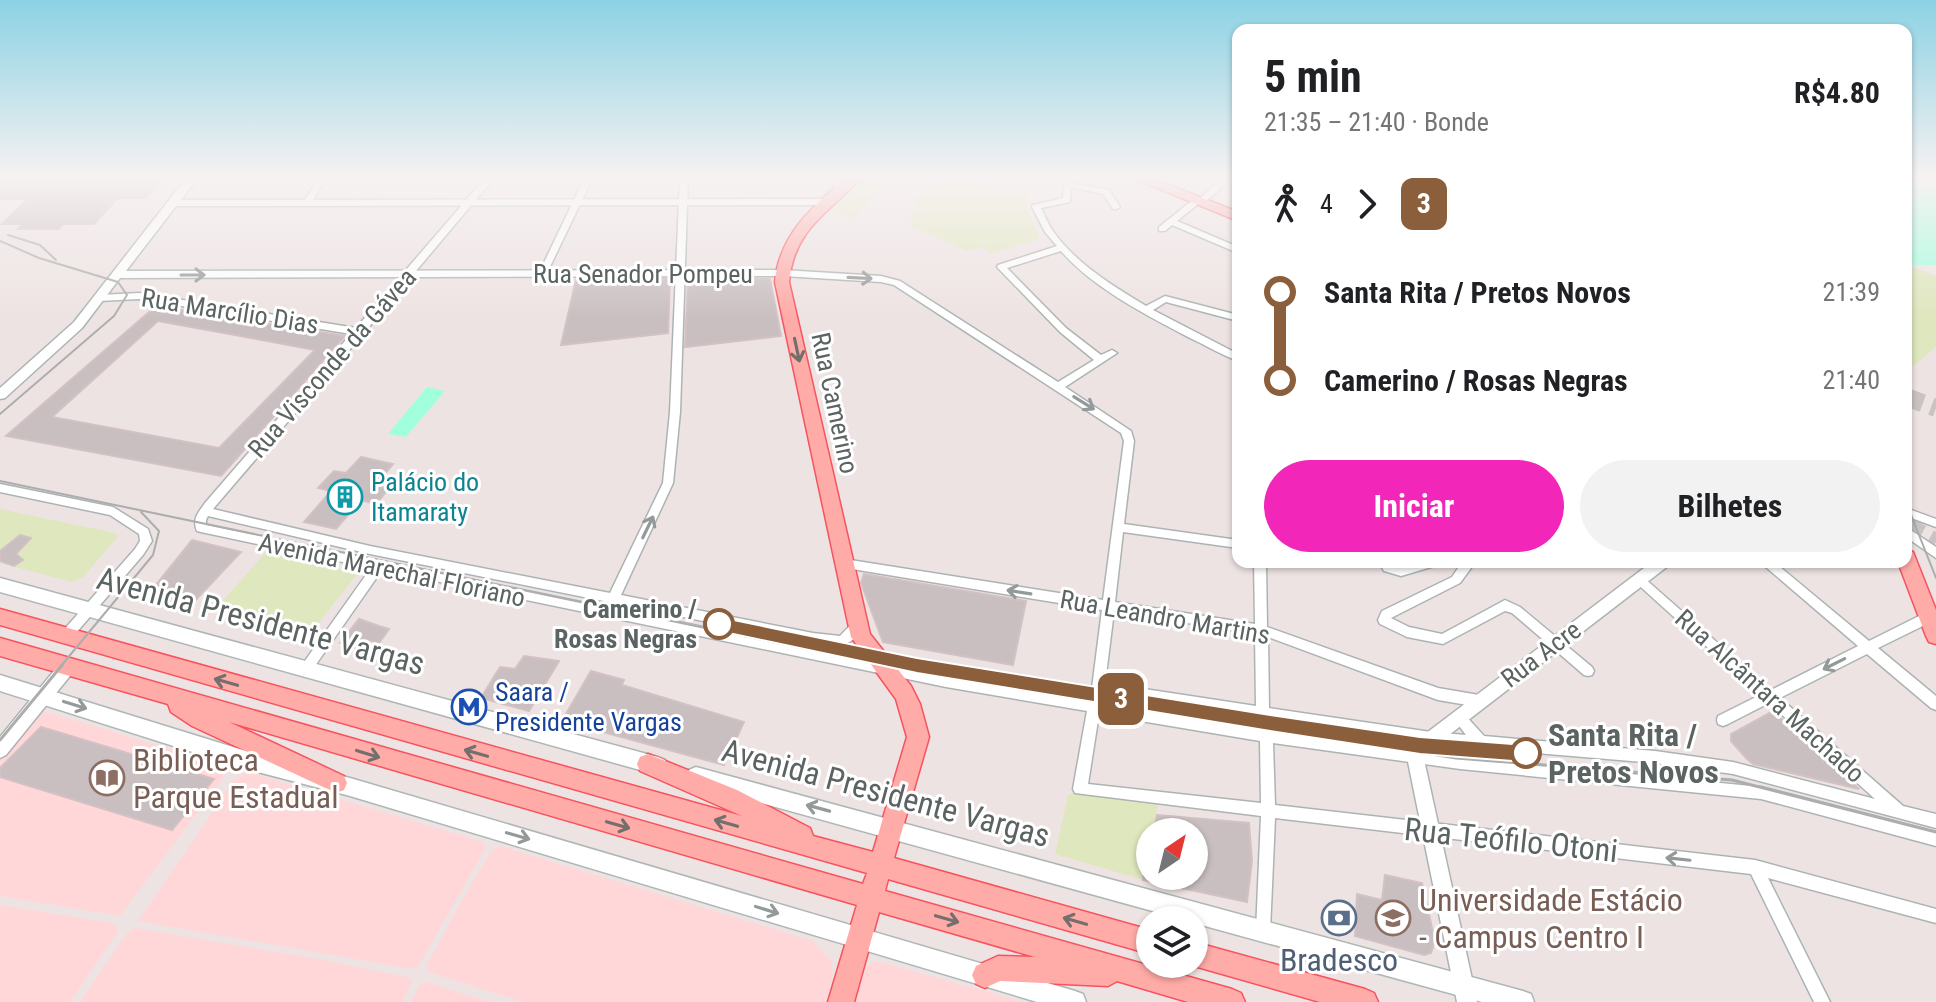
<!DOCTYPE html>
<html lang="pt">
<head>
<meta charset="utf-8">
<style>
	body { margin:0; font-family:"Roboto Condensed",sans-serif; background:#f2f2f2; color:#202124; height:100vh; display:flex; flex-direction:column; font-size:30px; white-space:nowrap }
	* { box-sizing:border-box; margin:0 }
	p { font-size:26px; color:#757577 }
	.icon { flex:none; width:44px; height:44px; fill:none; stroke:currentColor; stroke-width:2; stroke-linecap:round; stroke-linejoin:round }
	.map { position:relative; flex:1; overflow:hidden }
	.panel { position:absolute; left:1232px; top:24px; width:680px; height:544px; display:flex; flex-direction:column; background:#fff; border-radius:16px; box-shadow:0 2px 6px #0004 }
	.panel>* { flex:none }
	.badge { padding:0 16px; border-radius:12px; font-size:28px; line-height:52px }
	.needle { width:52px; rotate:35deg }
	.controls { position:absolute; left:1136px; top:818px; display:grid; gap:16px }
	.controls a { display:grid; place-items:center; width:72px; height:72px; border-radius:50%; background:#fff; box-shadow:0 2px 6px #0004; font-size:40px }
	.map>.badge { position:absolute; translate:-50% -50%; box-shadow:0 0 0 4px #fff }
	.legs { display:flex; align-items:center; gap:12px; height:88px; padding:0 32px; font-size:26px }
	.legs p { margin-inline-start:auto }
	.overview { display:flex; align-items:center; justify-content:space-between; height:136px; padding:0 32px }
	h1 { font-size:44px; font-weight:700; line-height:60px }
	.primary-button { display:flex; gap:16px; margin-top:auto; padding:16px 32px }
	.primary-button a { flex:1; height:92px; border-radius:48px; background:#f226b8; color:#fff; font-size:32px; font-weight:700; line-height:92px; text-align:center }
	.primary-button a+a { background:#f2f2f2; color:#202124 }
	ul { padding:0 32px; list-style:none }
	li { display:flex; align-items:center; gap:28px; height:88px; font-size:30px }
	li i { display:grid; place-items:center; width:12px; height:100%; margin:0 10px; background:currentColor }
	li i::after { content:''; width:20px; height:20px; margin:-10px; border:6px solid; border-radius:50%; background:#fff }
	li p { margin-inline-start:auto }
	li:first-child i { background:linear-gradient(#0000 50%,currentColor 0) }
	li:last-child i { background:linear-gradient(currentColor 50%,#0000 0) }
	.map>svg:first-child { display:block }
	.commercial { fill:#ffd7d8 }
	.green { fill:#dfe7be }
	.water { fill:#a2ffde }
	.building { fill:#c9bfc1; stroke:#d3c1c3; stroke-width:2; fill-rule:evenodd }
	.lines { fill:none; stroke-linecap:round; stroke-linejoin:round }
	.primary-tunnel { stroke:#c9c3c3; stroke-width:18; stroke-dasharray:18 9; stroke-linecap:butt }
	.trunk-tunnel { stroke:#c9c3c3; stroke-width:18; stroke-dasharray:18 9; stroke-linecap:butt }
	.minor-casing { stroke:#acb4b3; stroke-width:3 }
	.tertiary-casing { stroke:#acb4b3; stroke-width:3 }
	.secondary-casing { stroke:#adb7b5; stroke-width:3 }
	.primary-casing { stroke:#f8525e; stroke-width:3 }
	.minor { fill:#fff; fill-rule:evenodd }
	.tertiary { fill:#fff; fill-rule:evenodd }
	.secondary { fill:#fff; fill-rule:evenodd }
	.primary { fill:#ffaba7; fill-rule:evenodd }
	.tram-far1 { stroke:#acaead; stroke-width:2 }
	.tram { stroke:#acaead; stroke-width:3 }
	.oneway { stroke:#949a99 }
	.oneway2 { stroke:#746f6c }
	.line-1 { fill:#8b5e3c; stroke:#fff; stroke-width:2 }
	.stop-1-dot { fill:#fff; stroke:#8b5e3c; stroke-width:4 }
	.labels { text-anchor:middle; stroke-width:6; stroke-linejoin:round; paint-order:stroke }
	.street-label { font-size:26px; fill:#5b6462; stroke:#fff }
	.culture-label { font-size:26px; fill:#0d838f; stroke:#fff; text-anchor:start }
	.stop-label { font-size:26px; font-weight:bold; fill:#5b6462; stroke:#fff; text-anchor:end }
	.transit-label { font-size:26px; fill:#164399; stroke:#fff; text-anchor:start }
	.near-street-label { font-size:32px; fill:#5b6462; stroke:#fff }
	.near-stop-label { font-size:32px; font-weight:bold; fill:#5b6462; stroke:#fff; text-anchor:start }
	.near-education-label { font-size:32px; fill:#785e54; stroke:#fff; text-anchor:start }
	.near-service-label { font-size:32px; fill:#4e5e75; stroke:#fff }
</style>
</head>
<body>
<div class="map">
<svg width="1936" height="1002" viewBox="0 0 1936 1002">
	<rect width="100%" height="100%" fill="#eee3e3"/>
	<path class="commercial" d="M41,710l183,56 -1,12 -103,138 -120,-20v-141z
		M248,772l235,70 2,7 -67,118 -6,2 -274,-48 97,-142z
		M500,846l313,95 18,20 2,13 -7,28h-302l-96,-30 -1,-7 36,-67 29,-48z
		M0,905l112,18 7,7 -49,72h-70z
		M135,928l183,31 92,19 2,4 -10,20h-322l47,-69z
		M875,961l9,2 139,39h-168l11,-35z
		M426,982l64,20h-79l9,-18z"/>
	<path class="green" d="M869,177h11l-2,3 9,6 -35,32 -23,-8z
		M951,181l76,12v14l13,32 -50,15 -6,-7 -17,4 -56,-24c7,-45 5,-29 40,-46z
		M1906,265l30,11v71l-30,25z
		M0,509l115,24 3,4 -35,40 -11,5 -72,-19z
		M266,552l92,21 -49,62 -96,-23z
		M1079,791l79,12 -4,29h-4l-3,49 -92,-27 13,-59z"/>
	<path class="water" d="M1906,177h30v88h-30z
		M427,387l18,4 -39,46 -18,-3z"/>
	<path class="building" d="M0,177h164l-18,21h-28l-24,26h-31l-4,5h-41l5,-5h-21l26,-25h-28z
		M670,279l-2,54 -107,12 15,-65z
		M688,279h82l11,57 -96,11z
		M156,306l189,30 -124,140 -215,-40zM158,321l77,14 80,15 -96,98 -167,-31z
		M361,457l32,7 -16,19 14,3 -15,18 -15,-4 -25,29 -32,-7 27,-31 -13,-3 16,-17 12,2z
		M20,535l11,3 -15,16 7,6 -9,6 -14,-5v-10z
		M192,540l49,12 -53,56 -41,-12z
		M864,574l162,27 -13,64 -130,-23 -22,-59z
		M359,619l20,7 10,3 -10,14 -16,-4 -7,9 -16,-5z
		M524,656l35,5 -30,50 -48,-13 19,-31 15,2z
		M591,671l33,9 -2,5 122,37 -20,43 -162,-44z
		M1773,711l86,78 -106,-25 -6,-5 -16,-18v-7z
		M41,727l173,52 -42,51 -172,-53v-9z
		M1157,815l92,8 3,38 -5,41 -104,-22v-4h51v-44h-40z
		M1385,875l37,8 13,58 -4,12 -7,2 -69,-19 2,-42 25,6z"/>
	<g class="lines">
		<path class="primary-tunnel" d="M1906,397l30,11"/>
		<path class="trunk-tunnel" d="M1906,525l30,17"/>
		<g class="minor-casing">
			<path id="minor" d="M319,177h8l-17,28h-6l-1,-2z
				M486,177h9l-132,157 -150,175 157,37 240,47 53,-110 7,-71 10,-235h8l-8,235 -7,71 -52,112 192,38 27,3c6,-6 14,-17 23,-14l2,4c-4,8 -15,17 -23,20l-29,-3 -443,-89 -162,-38 -2,4v5l740,152 320,53 194,27 301,30 175,45v14l-175,-47 -301,-30 -187,-26 2,62 480,55 181,49v14l-168,-45 62,124h-16l-63,-128 -476,-56 -5,113 -2,5 -5,2 -5,-2 -2,-5 5,-115 -186,-23 -2,-4 14,-78 -141,-24 -564,-117 -72,103 -4,1 -4,-1 -2,-4 2,-4 69,-97 -170,-36 -4,-1c-5,-12 1,-18 8,-28l146,-169 -212,-35 -40,2 -5,-3 5,-3 40,-2 217,35zM1099,714l161,27 1,62 -173,-19z
				M585,177h8l-46,96 -4,3 -3,-1 -1,-2z
				M828,177h9l9,12 -1,2h-6z
				M1224,177h9l-30,27h-5l-21,17 61,26v6l-66,-28 -7,6h-6v-4l35,-28h5z
				M1064,182l45,8 11,17 -4,2h-3l-10,-15 -32,-7 -1,15 -29,6c4,8 7,16 12,23 22,32 60,55 93,75l19,-10 73,19v6l-72,-19 -13,8 85,44v7c-16,-6 -31,-15 -46,-22 -44,-23 -98,-50 -131,-88l-54,17 59,60 35,27 11,-5 5,3 -52,34 66,44 3,10 -10,83 114,16v8l-115,-16 -8,70 140,22 -1,-62h12l1,65 171,61 41,7 5,2 1,4 -1,4 -5,2 -41,-7 -170,-63 1,71 162,24 35,3 -13,-17 1,-4 5,-2 5,2 20,22 171,15 78,11 142,37 -106,-96 -41,21 -5,2 -5,-2 -1,-4 1,-4 42,-21 -127,-115 2,-3 4,-2 4,2 128,113 87,-44 -98,-84h14l95,79 56,-28 4,-1 4,1 2,4 -2,4 -55,27 58,48v14l-5,-2 -64,-54 -87,44 123,108 33,8v14l-203,-54 -78,-11 -224,-19 -333,-50 -4,-2 -2,-4 10,-78 -262,-43 -2,-3 2,-3 4,-2 259,41 21,-159 -3,-8 -227,-148 -13,-3 -98,-6 -4,-3 4,-3 98,6 19,5 158,101 36,-22 -34,-28 -63,-65 1,-2 59,-19 -12,-14 -13,-25 1,-2 30,-7zM1114,611l141,23 1,72 -151,-23z
				M0,484l113,23 35,22 4,12 -9,14 -73,85 -4,1 -4,-1 -2,-4 2,-4 73,-83 5,-8 -1,-7 -29,-19 -110,-23z
				M1906,508l30,11v8l-30,-11z
				M1906,527l30,20v11l-30,-21z
				M1379,562h12l1,2 9,2 16,-4h23l-2,3 -37,11 -17,-5z
				M1454,562h13l4,6 -11,15 -69,35 18,9 33,7 63,-34 15,7 72,60 2,4 -2,4 -4,1 -4,-1 -72,-62 -7,-2 -62,33 -36,-7 -27,-13 -2,-4 4,-9 70,-34 6,-9z"/>
		</g>
		<g class="tertiary-casing">
			<path id="tertiary" d="M187,177h11l-17,23 646,-1 5,3 -5,3 -651,1 -50,65 657,-1 6,3 -6,3 -663,2 -38,50 -77,70 -5,1v-11l74,-66z
				M1652,562h18l-2,4 -245,189 54,247h-20l-51,-250 2,-5z
				M68,659l6,2 2,5 -2,5 -68,84 -6,3v-21l62,-76z"/>
		</g>
		<g class="secondary-casing">
			<path id="secondary" d="M0,578l658,179 7,3 3,6 -3,6 -7,3 -658,-183z
				M0,675l246,76 104,27 725,213 8,3 3,8h-49l-687,-206 -104,-27 -246,-78z
				M696,767l827,224 8,3 3,8h-52l-288,-79v-3h-9l-489,-135 -7,-3 -3,-6 3,-6z"/>
		</g>
		<g class="primary-casing">
			<path id="primary" d="M847,177h15c-33,36 -68,51 -73,105l81,352 41,52 9,18 9,33 -35,121 256,72v24l-262,-75 -3,12 347,98 9,4 4,9h-57l-71,-21 -9,5 -108,-5 -15,7 -9,-4 -4,-9 4,-9 22,-10 37,1 -156,-45 -25,90h-26l29,-97 -628,-183 115,54 3,7 -3,7 -8,3 -144,-67 -21,-14 -3,-8 -168,-48v-18l863,246 4,-11 -867,-248v-16l742,207 -102,-45 -3,-7 3,-7 8,-3 89,36 73,38 3,8 60,16 34,-115 -11,-38 -45,-62 -76,-355c4,-47 38,-76 72,-105z
				M1130,177h19l89,35v9z
				M1906,550l7,2 2,5 21,53v34l-7,-2 -3,-6 -28,-74h8z
				M1194,942l171,47 9,4 4,9h-58l-126,-36 -6,-2h6z"/>
		</g>
		<use href="#minor" class="minor"/>
		<use href="#tertiary" class="tertiary"/>
		<use href="#secondary" class="secondary"/>
		<use href="#primary" class="primary"/>
		<path class="tram-far1" d="M8,235l32,10 16,15
			M0,241l39,17 79,24 9,13 -13,21 -114,98
			M0,481l887,185
			M1906,502l30,76
			M61,666l92,-111 6,-24 -18,-19"/>
		<path class="tram" d="M875,664l581,94 276,22 204,52
			M0,740l63,-76"/>
	</g>
	<defs><path id="oneway-shaft" d="M-6 0H5M1.5-3L5.5 0L1.5 3" fill="none" stroke-width="1.6" stroke-linecap="round" stroke-linejoin="round" transform="scale(2)"/></defs>
	<g class="oneway">
		<use href="#oneway-shaft" transform="translate(193 275)"/>
		<use href="#oneway-shaft" transform="translate(860 278) rotate(3)"/>
		<use href="#oneway-shaft" transform="translate(1084 403) rotate(32)"/>
		<use href="#oneway-shaft" transform="translate(648 527) rotate(-64)"/>
		<use href="#oneway-shaft" transform="translate(1019 592) rotate(-171)"/>
		<use href="#oneway-shaft" transform="translate(1834 664) rotate(153)"/>
		<use href="#oneway-shaft" transform="translate(75 705) rotate(17)"/>
		<use href="#oneway-shaft" transform="translate(818 808) rotate(-165)"/>
		<use href="#oneway-shaft" transform="translate(518 836) rotate(16)"/>
		<use href="#oneway-shaft" transform="translate(1678 859) rotate(-174)"/>
		<use href="#oneway-shaft" transform="translate(767 910) rotate(17)"/>
	</g>
	<g class="oneway2">
		<use href="#oneway-shaft" transform="translate(797 350) rotate(78)"/>
		<use href="#oneway-shaft" transform="translate(226 682) rotate(-164)"/>
		<use href="#oneway-shaft" transform="translate(476 753) rotate(-164)"/>
		<use href="#oneway-shaft" transform="translate(368 754) rotate(17)"/>
		<use href="#oneway-shaft" transform="translate(726 823) rotate(-164)"/>
		<use href="#oneway-shaft" transform="translate(618 825) rotate(16)"/>
		<use href="#oneway-shaft" transform="translate(947 919) rotate(16)"/>
		<use href="#oneway-shaft" transform="translate(1075 921) rotate(-164)"/>
	</g>
	<linearGradient id="sky" x2="0" y2="1"><stop stop-color="#8cd2e4"/><stop offset="0.56" stop-color="#f7f2f2"/><stop offset="1" stop-color="#f7f2f2" stop-opacity="0"/></linearGradient>
	<rect width="1936" height="318" fill="url(#sky)"/>
	<path class="line-1" d="M719,617l198,41 347,56 156,23 106,8 10,8 -10,9 -106,-8 -156,-24 -347,-57 -198,-42 -9,-7z"/>
	<defs>
		<g id="building-ring" transform="scale(1.8)"><circle r="9.5" fill="#fff" stroke="#0f9aa8" stroke-width="1.5"/><path d="M-4-6H4V6H1V3H-1V6H-4ZM-2.5-4.3h1.7v1.8h-1.7ZM.8-4.3h1.7v1.8H.8ZM-2.5-1h1.7V.8h-1.7ZM.8-1h1.7V.8H.8Z" fill="#0f9aa8"/></g>
		<g id="metro-ring" transform="scale(1.8)"><circle r="9.5" fill="#fff" stroke="#1a4fb4" stroke-width="1.5"/><path d="M-5.5 5V-5H-3L0 0L3-5H5.5V5H3V-.5L0 4L-3-.5V5Z" fill="#1a4fb4"/></g>
		<g id="library-ring" transform="scale(1.8)"><circle r="9.5" fill="#fff" stroke="#8d6e63" stroke-width="1.5"/><path d="M-6-4Q-3-5.5-.7-3.5V5Q-3 3-6 4ZM6-4Q3-5.5 .7-3.5V5Q3 3 6 4Z" fill="#8d6e63"/></g>
		<g id="bank-ring" transform="scale(1.8)"><circle r="9.5" fill="#fff" stroke="#5c6f8a" stroke-width="1.5"/><path d="M-6-4H6V4H-6ZM0-2.3a2.3 2.3 0 1 0 0 4.6a2.3 2.3 0 1 0 0-4.6Z" fill="#5c6f8a"/></g>
		<g id="university-ring" transform="scale(1.8)"><circle r="9.5" fill="#fff" stroke="#8d6e63" stroke-width="1.5"/><path d="M0-5L7-2L0 1L-7-2ZM-4 1L0 2.5L4 1V4Q0 6-4 4Z" fill="#8d6e63"/></g>
	</defs>
	<g fill-rule="evenodd">
		<use href="#building-ring" x="345" y="497"/>
		<use href="#metro-ring" x="469" y="707"/>
		<use href="#library-ring" x="107" y="778"/>
		<use href="#bank-ring" x="1339" y="918"/>
		<use href="#university-ring" x="1393" y="918"/>
	</g>
	<g class="stop-1-dot">
		<circle cx="719" cy="624" r="14"/>
		<circle cx="1526" cy="753" r="14"/>
	</g>
	<g class="labels">
		<g class="street-label">
			<text x="643" y="283">Rua Senador Pompeu</text>
			<text transform="translate(230 311) rotate(9)" y="9">Rua Marcílio Dias</text>
			<text transform="translate(332 363) rotate(-49)" y="9">Rua Visconde da Gávea</text>
			<text transform="translate(835 403) rotate(78)" y="9">Rua Camerino</text>
			<text transform="translate(392 570) rotate(12)" y="9">Avenida Marechal Floriano</text>
			<text transform="translate(1165 617) rotate(10)" y="9">Rua Leandro Martins</text>
			<text transform="translate(1541 654) rotate(-37)" y="9">Rua Acre</text>
			<text transform="translate(1770 696) rotate(42)" y="9">Rua Alcântara Machado</text>
		</g>
		<g class="culture-label">
			<text x="371" y="491">Palácio do<tspan x="371" dy="30">Itamaraty</tspan></text>
		</g>
		<g class="stop-label">
			<text x="697" y="618">Camerino /<tspan x="697" dy="30">Rosas Negras</tspan></text>
		</g>
		<g class="transit-label">
			<text x="495" y="701">Saara /<tspan x="495" dy="30">Presidente Vargas</tspan></text>
		</g>
		<g class="near-street-label">
			<text transform="translate(261 621) rotate(15)" y="11">Avenida Presidente Vargas</text>
			<text transform="translate(886 793) rotate(15)" y="11">Avenida Presidente Vargas</text>
			<text transform="translate(1511 840) rotate(6)" y="11">Rua Teófilo Otoni</text>
		</g>
		<g class="near-stop-label">
			<text x="1548" y="746">Santa Rita /<tspan x="1548" dy="37">Pretos Novos</tspan></text>
		</g>
		<g class="near-education-label">
			<text x="133" y="771">Biblioteca<tspan x="133" dy="37">Parque Estadual</tspan></text>
			<text x="1419" y="911">Universidade Estácio<tspan x="1419" dy="37">- Campus Centro I</tspan></text>
		</g>
		<g class="near-service-label">
			<text x="1339" y="971">Bradesco</text>
		</g>
	</g>
</svg>
<div class="controls">
<a><svg class="needle" viewBox="-14 -14 28 28"><path d="M0-13l5 13h-10z" fill="#e53935"/><path d="M0 13l5-13h-10z" fill="#757577"/></svg></a>
<a><svg class="icon" aria-label="layers" viewBox="0 0 24 24"><path d="M12 4l9 5-9 5-9-5zM3 14l9 5 9-5"/></svg></a>
</div>
<b class="badge" style="left:1121px;top:699px;background:#8b5e3c;color:#fff">3</b>
<section class="panel">
<div class="overview"><div><h1>5 min</h1><p>21:35 – 21:40 · Bonde</p></div><b>R$4.80</b></div>
<div class="legs"><svg class="icon" aria-label="walk" viewBox="0 0 24 24"><circle cx="13" cy="4" r="2"/><path d="M13 8l-2 6 4 7M11 14l-3 7M7 12l3-4h3l4 4"/></svg>4<svg class="icon" aria-label="forward" viewBox="0 0 24 24"><path d="M9 5l7 7-7 7"/></svg><b class="badge" style="background:#8b5e3c;color:#fff">3</b></div>
<ul>
<li><i style="color:#8b5e3c"></i><b>Santa Rita / Pretos Novos</b><p>21:39</p></li>
<li><i style="color:#8b5e3c"></i><b>Camerino / Rosas Negras</b><p>21:40</p></li>
</ul>
<div class="primary-button"><a>Iniciar</a><a>Bilhetes</a></div>
</section>
</div>
</body>
</html>
